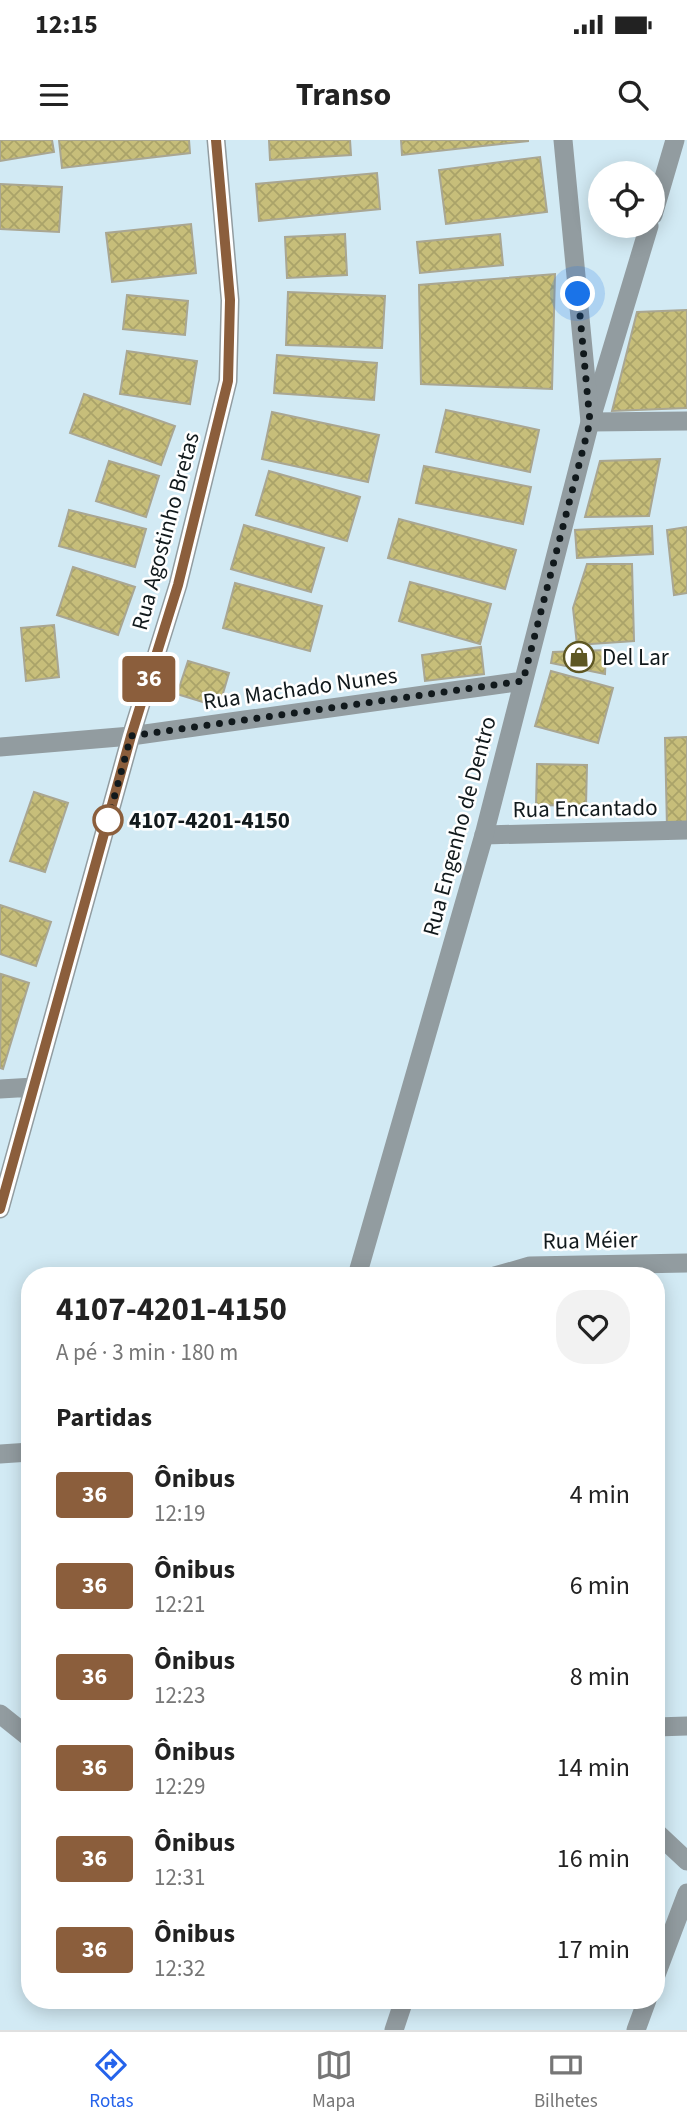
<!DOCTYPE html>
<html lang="pt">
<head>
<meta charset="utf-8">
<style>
	body { margin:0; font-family:"Source Sans 3",sans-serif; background:#f2f2f2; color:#222; height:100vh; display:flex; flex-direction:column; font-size:26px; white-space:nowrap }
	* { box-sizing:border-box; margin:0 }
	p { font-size:23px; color:#767676 }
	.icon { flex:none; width:38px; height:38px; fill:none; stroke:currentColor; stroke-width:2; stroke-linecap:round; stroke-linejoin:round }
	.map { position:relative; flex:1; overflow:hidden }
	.side { position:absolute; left:21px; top:1127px; width:644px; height:742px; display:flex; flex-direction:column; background:#fff; border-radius:28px; box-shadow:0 4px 18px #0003 }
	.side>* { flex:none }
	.badge { padding:0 14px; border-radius:5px; font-size:24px; line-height:46px }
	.tools { position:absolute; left:588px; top:21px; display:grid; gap:14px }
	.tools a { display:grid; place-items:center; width:77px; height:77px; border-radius:50%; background:#fff; box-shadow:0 4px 18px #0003; font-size:35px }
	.you { position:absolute; width:35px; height:35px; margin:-18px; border:5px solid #fff; border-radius:50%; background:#1a73e8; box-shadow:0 0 0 10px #1a73e833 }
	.map>.badge { position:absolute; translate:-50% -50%; box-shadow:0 0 0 4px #fff }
	h2 { padding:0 35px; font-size:26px; line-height:63px }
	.round { display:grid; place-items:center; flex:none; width:74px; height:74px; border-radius:28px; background:#f2f2f2 }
	.summary { display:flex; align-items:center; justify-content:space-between; height:119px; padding:0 35px }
	h1 { font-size:33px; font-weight:700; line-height:52px }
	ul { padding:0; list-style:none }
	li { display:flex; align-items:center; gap:21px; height:91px; padding:0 35px }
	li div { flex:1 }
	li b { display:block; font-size:26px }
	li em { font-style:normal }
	li .badge { min-width:77px; font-weight:700; text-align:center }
	.status { display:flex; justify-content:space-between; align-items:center; height:49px; padding:0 35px; background:#fff; direction:ltr }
	.status svg { height:19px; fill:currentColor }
	header { display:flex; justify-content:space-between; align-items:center; height:91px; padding:0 35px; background:#fff; font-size:32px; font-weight:700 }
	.tab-bar { display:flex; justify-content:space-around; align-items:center; height:98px; border-top:2px solid #e0e0e0; background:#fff; font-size:19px; color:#767676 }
	.tab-bar a { display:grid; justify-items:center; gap:4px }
	.tab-bar .selected { color:#2563eb }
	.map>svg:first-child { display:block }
	.building { fill:url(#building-cross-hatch); stroke:#a9a692; stroke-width:2 }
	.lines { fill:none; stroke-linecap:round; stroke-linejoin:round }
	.minor { stroke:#929ca0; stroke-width:19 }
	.tertiary { stroke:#929ca0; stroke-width:19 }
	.line-casing { stroke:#fff; stroke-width:16 }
	.line { stroke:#8b5e3c; stroke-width:10 }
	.walk { stroke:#11191c; stroke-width:7; stroke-dasharray:0 12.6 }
	.stop-dot { fill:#fff; stroke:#8b5e3c; stroke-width:3.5 }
	.labels { text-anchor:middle; stroke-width:5; stroke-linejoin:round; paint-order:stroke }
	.street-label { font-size:23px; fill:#11191c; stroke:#fff }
	.poi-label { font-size:23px; fill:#11191c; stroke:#fff; text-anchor:start }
	.stop-label { font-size:23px; font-weight:bold; fill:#11191c; stroke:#fff; text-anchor:start }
</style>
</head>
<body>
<div class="status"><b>12:15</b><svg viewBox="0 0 49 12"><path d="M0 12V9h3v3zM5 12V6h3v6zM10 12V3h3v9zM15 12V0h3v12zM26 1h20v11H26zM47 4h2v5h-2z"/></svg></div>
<header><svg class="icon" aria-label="menu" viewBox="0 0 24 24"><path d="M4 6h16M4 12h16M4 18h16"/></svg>Transo<svg class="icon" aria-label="search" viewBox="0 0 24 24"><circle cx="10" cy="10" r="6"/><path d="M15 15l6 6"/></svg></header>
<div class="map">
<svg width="687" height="1890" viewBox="0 0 687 1890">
	<defs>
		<pattern id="building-cross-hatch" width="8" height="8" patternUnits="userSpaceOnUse" patternTransform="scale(1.75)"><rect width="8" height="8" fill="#c7be7a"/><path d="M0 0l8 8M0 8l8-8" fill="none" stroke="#aaa369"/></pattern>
	</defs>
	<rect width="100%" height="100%" fill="#d2eaf4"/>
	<path class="building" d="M0,0h52l2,12 -54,9z
		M59,0h130l1,13 -128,15z
		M269,0h81l1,15 -81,5z
		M401,0h127v1l-126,14z
		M540,17l7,55 -101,12 -7,-54z
		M377,33l3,36 -121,12 -3,-37z
		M0,44l62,3 -3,45 -59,-3z
		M191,84l5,49 -84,9 -6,-49z
		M345,94l2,41 -60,3 -2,-41z
		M500,94l3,31 -83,8 -3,-31z
		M555,134l-3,115 -131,-5 -2,-99z
		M288,152l97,4 -3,52 -96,-3z
		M127,155l61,6 -3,34 -62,-6z
		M687,170v98l-75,3 25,-99z
		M127,211l70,10 -7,43 -70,-10z
		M277,215l100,8 -3,37 -100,-7z
		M84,254l91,32 -14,39 -91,-32z
		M446,270l93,20 -9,42 -94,-20z
		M272,272l107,23 -11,47 -106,-23z
		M660,319l-11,57 -64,1 15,-56z
		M109,321l50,15 -13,41 -50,-16z
		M424,326l107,21 -8,37 -107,-21z
		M269,331l91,26 -13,44 -91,-26z
		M69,370l77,19 -11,38 -76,-21z
		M399,379l117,31 -11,39 -117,-31z
		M244,385l80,23 -13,44 -80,-23z
		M652,386l1,28 -76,4 -2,-28z
		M687,387v66l-13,2 -7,-65z
		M587,424h45l2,77 -57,4 -4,-37z
		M73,427l62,20 -17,48 -61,-20z
		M410,442l81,22 -11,40 -81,-23z
		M235,443l87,23 -12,45 -87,-23z
		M54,485l5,52 -33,4 -5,-53z
		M481,507l3,27 -59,7 -3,-26z
		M606,510l-1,24 -54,-11 2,-11z
		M188,521l41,12 -10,34 -42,-13z
		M551,531l62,17 -15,55 -63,-17z
		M687,597v90l-20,1 -2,-90z
		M537,624l50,1 -1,41 -50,-1z
		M34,652l34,11 -23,69 -35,-11z
		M0,765l51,17 -15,44 -36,-12z
		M1,834l28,9 -26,86 -3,-1z"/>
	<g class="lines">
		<path class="minor" d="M653,75l22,-75
			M649,86l-59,196 97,-1
			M0,607l131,-11
			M484,695l203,-5
			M495,1136l35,-10 157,-3
			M0,1574l30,24
			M656,1587l31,-1
			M656,1835l31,-82
			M394,1890l10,-30
			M636,1890l11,-30"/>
		<path class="tertiary" d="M131,596l392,-55
			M0,949l34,-2
			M0,1069l131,-473 47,-151 50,-204 2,-81 -14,-160
			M357,1136l127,-441 106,-413 -27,-282
			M0,1314l30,-2
			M656,1692l31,29"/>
	</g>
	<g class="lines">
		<g class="line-casing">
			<path id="line" d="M0,1069l131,-473 47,-151 50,-204 2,-81 -14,-160"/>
		</g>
		<use href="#line" class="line"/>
		<path class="walk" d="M108,680l23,-84 392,-55 67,-259 -12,-128"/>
	</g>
	<defs>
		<g id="shop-ring" transform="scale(1.575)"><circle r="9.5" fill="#fff" stroke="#5e5723" stroke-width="1.5"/><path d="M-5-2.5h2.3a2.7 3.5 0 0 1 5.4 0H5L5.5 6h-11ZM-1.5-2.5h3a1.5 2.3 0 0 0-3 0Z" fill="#5e5723"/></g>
	</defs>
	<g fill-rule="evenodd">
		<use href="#shop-ring" x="579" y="517"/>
	</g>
	<circle class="stop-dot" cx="108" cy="680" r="14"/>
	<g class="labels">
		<g class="street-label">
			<text transform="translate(165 391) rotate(-75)" y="8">Rua Agostinho Bretas</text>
			<text transform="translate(300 548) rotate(-8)" y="8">Rua Machado Nunes</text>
			<text transform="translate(585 668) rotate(-1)" y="8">Rua Encantado</text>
			<text transform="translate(459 686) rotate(-75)" y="8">Rua Engenho de Dentro</text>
			<text transform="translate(590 1100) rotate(-1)" y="8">Rua Méier</text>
		</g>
		<g class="poi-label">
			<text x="602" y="525">Del Lar</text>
		</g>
		<g class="stop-label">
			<text x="129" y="688">4107-4201-4150</text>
		</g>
	</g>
</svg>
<div class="tools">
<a><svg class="icon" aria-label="locate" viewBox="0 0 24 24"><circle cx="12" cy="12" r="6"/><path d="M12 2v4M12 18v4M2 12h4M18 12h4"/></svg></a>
</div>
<div class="you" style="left:578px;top:154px"></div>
<b class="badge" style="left:149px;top:539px;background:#8b5e3c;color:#fff">36</b>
<section class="side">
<div class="summary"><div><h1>4107-4201-4150</h1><p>A pé · 3 min · 180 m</p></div><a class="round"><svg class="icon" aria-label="heart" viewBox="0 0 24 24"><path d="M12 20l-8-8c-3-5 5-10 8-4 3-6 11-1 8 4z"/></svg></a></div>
<h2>Partidas</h2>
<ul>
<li><span class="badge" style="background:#8b5e3c;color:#fff">36</span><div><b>Ônibus</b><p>12:19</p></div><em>4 min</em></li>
<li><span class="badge" style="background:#8b5e3c;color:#fff">36</span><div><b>Ônibus</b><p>12:21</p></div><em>6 min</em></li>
<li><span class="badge" style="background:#8b5e3c;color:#fff">36</span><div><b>Ônibus</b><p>12:23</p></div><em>8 min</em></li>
<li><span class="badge" style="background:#8b5e3c;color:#fff">36</span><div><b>Ônibus</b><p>12:29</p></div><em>14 min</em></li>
<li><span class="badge" style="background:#8b5e3c;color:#fff">36</span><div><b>Ônibus</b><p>12:31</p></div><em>16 min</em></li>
<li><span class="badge" style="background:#8b5e3c;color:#fff">36</span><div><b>Ônibus</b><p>12:32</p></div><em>17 min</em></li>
</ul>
</section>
</div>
<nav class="tab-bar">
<a class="selected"><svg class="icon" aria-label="directions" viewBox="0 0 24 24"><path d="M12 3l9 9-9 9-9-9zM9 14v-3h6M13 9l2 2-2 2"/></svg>Rotas</a>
<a><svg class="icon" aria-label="map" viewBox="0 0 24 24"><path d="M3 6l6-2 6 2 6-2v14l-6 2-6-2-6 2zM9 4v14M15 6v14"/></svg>Mapa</a>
<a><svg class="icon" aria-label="tickets" viewBox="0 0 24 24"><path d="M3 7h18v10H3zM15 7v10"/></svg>Bilhetes</a>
</nav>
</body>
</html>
